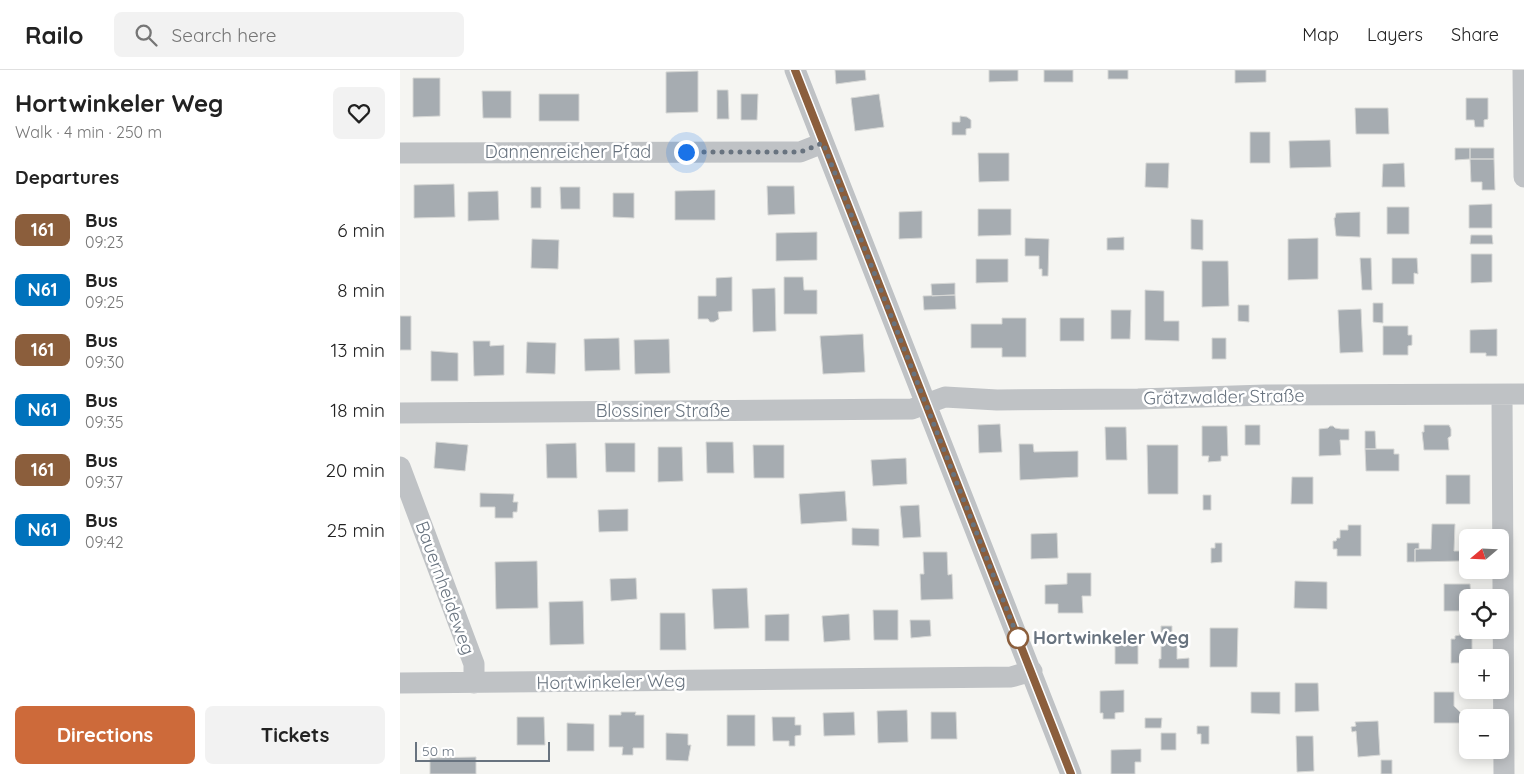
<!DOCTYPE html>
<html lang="en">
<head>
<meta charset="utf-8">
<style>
	body { margin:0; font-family:Quicksand,sans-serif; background:#f2f2f2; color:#222; height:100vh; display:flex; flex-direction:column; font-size:19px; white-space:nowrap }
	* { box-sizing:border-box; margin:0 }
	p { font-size:16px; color:#767676 }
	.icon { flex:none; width:28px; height:28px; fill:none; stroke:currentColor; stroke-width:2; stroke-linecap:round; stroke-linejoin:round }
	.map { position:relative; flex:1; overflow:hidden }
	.details { display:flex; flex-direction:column; background:#fff; width:400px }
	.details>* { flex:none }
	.badge { padding:0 10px; border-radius:8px; font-size:18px; line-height:32px }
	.needle { width:32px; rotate:251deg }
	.controls { position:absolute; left:1059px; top:459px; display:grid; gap:10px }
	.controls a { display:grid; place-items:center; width:50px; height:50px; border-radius:8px; background:#fff; box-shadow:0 2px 12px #0003; font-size:25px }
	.scale { position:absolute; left:15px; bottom:12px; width:135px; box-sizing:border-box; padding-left:5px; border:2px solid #68737f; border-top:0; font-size:14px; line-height:18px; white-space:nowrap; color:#68737f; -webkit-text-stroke:4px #fff; paint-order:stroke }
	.you { position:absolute; width:25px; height:25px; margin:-12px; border:4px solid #fff; border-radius:50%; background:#1a73e8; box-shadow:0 0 0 8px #1a73e833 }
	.map>.badge { position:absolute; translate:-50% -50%; box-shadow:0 0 0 2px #fff }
	h2 { padding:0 15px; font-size:19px; line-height:45px }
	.round { display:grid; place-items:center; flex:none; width:52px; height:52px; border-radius:8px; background:#f2f2f2 }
	.summary { display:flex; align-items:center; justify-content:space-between; height:85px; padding:0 15px }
	h1 { font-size:24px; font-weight:800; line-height:38px }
	.primary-button { display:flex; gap:10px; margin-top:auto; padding:10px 15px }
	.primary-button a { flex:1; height:58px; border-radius:8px; background:#cd6a3a; color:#fff; font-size:20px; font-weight:800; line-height:58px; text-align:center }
	.primary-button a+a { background:#f2f2f2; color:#222 }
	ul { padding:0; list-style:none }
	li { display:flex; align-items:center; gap:15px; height:60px; padding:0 15px }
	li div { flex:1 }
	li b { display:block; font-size:19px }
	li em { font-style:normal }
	li .badge { min-width:55px; font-weight:700; text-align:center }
	header { display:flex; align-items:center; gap:30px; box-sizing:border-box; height:70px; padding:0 25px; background:#fff; border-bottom:1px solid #e0e0e0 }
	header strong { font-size:24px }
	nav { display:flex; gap:28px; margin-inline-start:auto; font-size:18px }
	.search { width:350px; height:45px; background:#f2f2f2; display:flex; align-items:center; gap:12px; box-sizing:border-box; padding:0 18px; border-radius:8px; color:#767676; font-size:19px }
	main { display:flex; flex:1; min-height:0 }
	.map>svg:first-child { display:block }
	.building { fill:#a6acb1; stroke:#d6d7d5 }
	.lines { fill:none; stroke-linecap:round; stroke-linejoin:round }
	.minor { stroke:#bfc2c5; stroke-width:21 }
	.line-casing { stroke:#fff; stroke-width:11 }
	.line { stroke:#8b5e3c; stroke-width:8 }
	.walk { stroke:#68737f; stroke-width:5; stroke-dasharray:0 9 }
	.stop-dot { fill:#fff; stroke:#8b5e3c; stroke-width:2.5 }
	.labels { text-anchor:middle; stroke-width:5; stroke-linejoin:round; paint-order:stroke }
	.street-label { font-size:18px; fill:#68737f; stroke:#fff }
	.stop-label { font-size:18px; font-weight:bold; fill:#68737f; stroke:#fff; text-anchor:start }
</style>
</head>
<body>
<header>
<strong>Railo</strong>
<div class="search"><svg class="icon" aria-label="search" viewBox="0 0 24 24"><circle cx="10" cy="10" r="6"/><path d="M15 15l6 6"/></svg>Search here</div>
<nav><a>Map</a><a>Layers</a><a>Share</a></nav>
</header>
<main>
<section class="details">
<div class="summary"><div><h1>Hortwinkeler Weg</h1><p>Walk · 4 min · 250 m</p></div><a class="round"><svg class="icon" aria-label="heart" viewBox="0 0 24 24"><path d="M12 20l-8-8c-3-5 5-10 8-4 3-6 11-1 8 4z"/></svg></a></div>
<h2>Departures</h2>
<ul>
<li><span class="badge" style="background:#8b5e3c;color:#fff">161</span><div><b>Bus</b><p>09:23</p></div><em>6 min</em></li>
<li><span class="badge" style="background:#0072bc;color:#fff">N61</span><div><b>Bus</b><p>09:25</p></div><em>8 min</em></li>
<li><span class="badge" style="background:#8b5e3c;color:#fff">161</span><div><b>Bus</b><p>09:30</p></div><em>13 min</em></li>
<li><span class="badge" style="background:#0072bc;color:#fff">N61</span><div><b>Bus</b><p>09:35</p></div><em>18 min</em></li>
<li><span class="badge" style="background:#8b5e3c;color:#fff">161</span><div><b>Bus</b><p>09:37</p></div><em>20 min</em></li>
<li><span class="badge" style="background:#0072bc;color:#fff">N61</span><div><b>Bus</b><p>09:42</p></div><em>25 min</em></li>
</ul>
<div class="primary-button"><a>Directions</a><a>Tickets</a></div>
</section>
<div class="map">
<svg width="1124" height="704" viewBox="0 0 1124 704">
	<rect width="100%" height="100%" fill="#f5f5f2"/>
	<path class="building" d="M435,0h30l1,10 -30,4z
		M589,0h29v11l-29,1z
		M644,0h29v12h-29z
		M708,0h20v9h-20z
		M835,0h31v12l-31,1z
		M298,1v41l-32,1v-41z
		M13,8h27v38l-27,1z
		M317,20h11l1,29h-12z
		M82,21h29v27h-28z
		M139,24h40v27h-40z
		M341,24h17l-1,26h-16z
		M479,24l5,33 -29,4 -4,-33z
		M1066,28h22v21l-4,1v7h-9l-1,-7h-8z
		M955,38h33l1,26h-33z
		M560,46l7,1 4,3v8l-5,1v6h-14v-13h8z
		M850,62h20v31h-20z
		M930,70l1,27 -41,1 -1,-27z
		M1055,78h15v11l-15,1z
		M1070,78h24v11h-24z
		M578,83h31v28l-30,1z
		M1070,89h24l1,31h-13v-8h-11z
		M746,93h23l-1,25 -23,-1z
		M1004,93l1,24h-23l1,-23z
		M54,114l1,33 -41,1v-33z
		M367,116h27l1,28 -27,1z
		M131,117h10v21h-10z
		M160,117h20v22h-19z
		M315,120v30h-40v-29z
		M98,121l1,29 -31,1v-29z
		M213,123h21v25l-21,-1z
		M1092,134v24h-23v-23z
		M987,137h22v27h-22z
		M578,139h33v26l-33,1z
		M522,141v27l-23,1v-27z
		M960,142v25l-24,-1 -2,-18h1l1,-5z
		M791,149l12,1v30l-12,-1z
		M417,162v28l-41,1v-28z
		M1071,165h21l1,9h-23z
		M724,167v13h-17v-12z
		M625,168l24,1 -1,37h-6v-7h-3v-13h-14z
		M918,168v41l-30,1v-41z
		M132,169l27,1 -1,29 -27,-1z
		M1071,184h21v28l-21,1z
		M960,188h11l1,32h-10z
		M992,188h25l1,16 -4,-1v11h-22z
		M576,189h32v23l-32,1z
		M802,191h26l1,45 -27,1z
		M332,207v34l-14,1 1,7 -5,3h-4l-2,-3h-10v-23h18v-18z
		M384,207h19l1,13h13v24h-33z
		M555,213v12l-23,1 -1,-12z
		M375,218l1,43 -23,1 -1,-43z
		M745,220l19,1v30h15v20l-34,-1z
		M555,225l1,14 -32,1 -1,-14z
		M973,233h10v20l-10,-1z
		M838,235h11v17l-11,-1z
		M961,239l2,43 -23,1 -2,-43z
		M711,240h20l-1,29h-19z
		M0,246h11v34h-11z
		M602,248h24v39h-24v-9h-31v-24h31z
		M660,248h24v23h-24z
		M983,256h25v9h4v10l-4,1v9h-25z
		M1097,259v27h-11v-3h-16v-23z
		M463,264l2,38 -42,2 -3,-38z
		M219,268l1,32 -35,1 -1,-32z
		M812,268h14v21h-14z
		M269,269l1,34 -35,1 -1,-34z
		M73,271h17v5l14,-1v30l-30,1z
		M127,272l29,1 -1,31 -29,-1z
		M31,281l27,2v28h-27z
		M600,354l2,28 -23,1 -1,-28z
		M845,355h15v20h-15z
		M1024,355h25l2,4v7l-3,2 1,12h-25l-2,-18h2z
		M802,356h25l1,30h-7v5l-13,1 1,-6h-7z
		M930,356h3l2,2 6,1h8v11h-9l1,15 -22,1v-27l9,-1z
		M705,357h21l1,33h-21z
		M965,361h10l1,18h-11z
		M36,372l32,3 -3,26 -31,-3z
		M306,372h27l1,31h-27z
		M176,373l1,35h-30l-1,-34z
		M205,373h30v29h-29z
		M619,374h14l1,8 44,-1v26l-58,3z
		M353,375h31v33h-30z
		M747,375h31v49h-30z
		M258,377h24l1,34 -25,1z
		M965,379h29v5h5v17h-33z
		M506,388l1,26 -34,2 -2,-26z
		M1046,405h24v29h-24z
		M892,407h21v27h-22z
		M445,421l2,30 -46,3 -2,-30z
		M80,423l34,1 -1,8h5l-1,10h-4v6h-18v-11h-15z
		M803,425h8v15h-8z
		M519,435l2,32 -18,1 -3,-32z
		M228,439v22l-29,1 -1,-22z
		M1032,454h23l-1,27h7l-1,10 -45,1v-13h16z
		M948,455h13v31h-24v-7h-4v-8h3l1,-3h3v-8h8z
		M452,458l27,1v17l-27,-1z
		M657,463l1,25 -27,1v-25z
		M815,473h7v19l-11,1v-15h4z
		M1007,473h12v6h-4v13h-8z
		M523,482h24l1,23 4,-1 1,25 -32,1 -1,-26h4z
		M137,491l1,47 -42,1 -1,-47z
		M667,503h24v23h-9l1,17h-25v-9h-13v-19l22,-1z
		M236,508l1,21 -26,2 -1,-22z
		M895,511l32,1v27l-33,-1z
		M1044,514h26l1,12 -3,2v13h-24z
		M347,518l2,40 -35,1 -2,-40z
		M183,531l1,43 -34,1 -1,-43z
		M473,540h25v30h-24z
		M260,543h25l1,37h-26z
		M389,544v27h-24v-26z
		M449,544l1,26 -26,2 -2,-26z
		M510,550h20l1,16 -20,2z
		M761,556h11v9h5v24l12,-1v10h-30v-9h2z
		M810,558h28l-1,39h-27z
		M1060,562l12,1v25h-4v5h-17v-24h4v-3l5,-1z
		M715,565h23v29h-23z
		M895,613h23l1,28 -24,1z
		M724,620v22l-9,1v6h-12v-6h-3v-22z
		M851,622h29v22l-29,-1z
		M1034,622h20v14l7,7 1,10h-28z
		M507,640l1,32 -30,1 -1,-32z
		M221,642h15l-1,3h9v33h-11v7h-11l1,-8h-14v-32h12z
		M454,642l1,23 -31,1 -1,-23z
		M531,642h25l1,27h-26z
		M327,645h28v31h-28z
		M117,647h27l1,28h-28z
		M372,647h23v8h6v10l-6,1v10h-6v-5h-16z
		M745,648h17l-1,10h-16z
		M978,651l2,34 -22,2 -2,-26 -4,1 -1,-5 5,-1 -1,-4z
		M167,653l27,1v27h-27z
		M797,656h12v18h-8v-10h-4z
		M266,663l22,1v11h3l-3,16 -22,-1z
		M761,663h15v17h-15z
		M896,666h17l1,35 -17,1z
		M741,679v13h-6v12h-24v-24z
		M76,687v17h-46v-16z
		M981,690h11v14h-11z"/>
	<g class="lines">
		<path class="minor" d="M395,0l276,704
			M1123,0l1,107
			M0,83l400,-1 23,-9
			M1102,325l2,379
			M0,343l512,-4 33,-12 52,3 141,-1 128,-4 258,-1
			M0,397l74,197v19
			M0,613l611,-6 21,-6"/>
	</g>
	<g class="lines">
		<g class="line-casing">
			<path id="line" d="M395,0c91,235 186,469 276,704"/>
		</g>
		<use href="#line" class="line"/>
		<path class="walk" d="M286,82h114l23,-9 195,495"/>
	</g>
	<circle class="stop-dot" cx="618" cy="568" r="10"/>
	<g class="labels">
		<g class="street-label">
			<text x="168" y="88">Dannenreicher Pfad</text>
			<text transform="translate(824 327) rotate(-1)" y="6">Grätzwalder Straße</text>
			<text x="263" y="347">Blossiner Straße</text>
			<text transform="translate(45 518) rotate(70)" y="6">Bauernheideweg</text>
			<text transform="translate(211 612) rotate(-1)" y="6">Hortwinkeler Weg</text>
		</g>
		<g class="stop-label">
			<text x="633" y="574">Hortwinkeler Weg</text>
		</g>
	</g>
</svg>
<div class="controls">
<a><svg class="needle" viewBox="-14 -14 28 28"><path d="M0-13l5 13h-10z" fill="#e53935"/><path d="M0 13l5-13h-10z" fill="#767676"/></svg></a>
<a><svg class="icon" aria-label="locate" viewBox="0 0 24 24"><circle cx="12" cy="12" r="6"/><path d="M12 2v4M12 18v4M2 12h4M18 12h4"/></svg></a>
<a>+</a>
<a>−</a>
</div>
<div class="scale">50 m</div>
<div class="you" style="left:286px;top:82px"></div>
</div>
</main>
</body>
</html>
